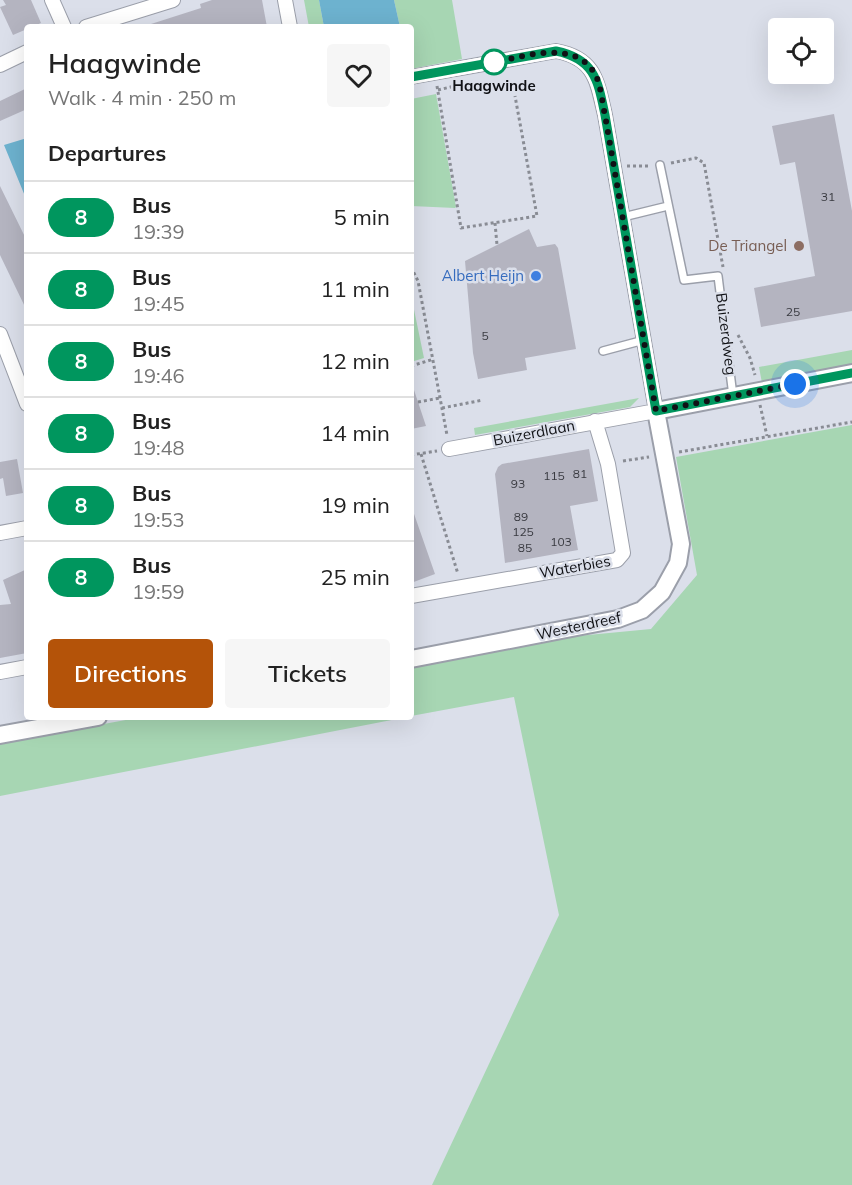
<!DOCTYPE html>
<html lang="en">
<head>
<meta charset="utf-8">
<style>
	body { margin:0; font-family:Mulish,sans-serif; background:#f6f6f6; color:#222; height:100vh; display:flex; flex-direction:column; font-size:22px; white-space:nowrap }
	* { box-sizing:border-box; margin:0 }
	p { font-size:20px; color:#767676 }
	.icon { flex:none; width:33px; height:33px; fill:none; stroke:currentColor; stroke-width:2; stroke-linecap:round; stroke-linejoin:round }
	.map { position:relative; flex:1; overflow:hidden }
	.drawer { position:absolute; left:24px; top:24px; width:390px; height:696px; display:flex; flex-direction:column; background:#fff; border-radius:6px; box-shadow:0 6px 24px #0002 }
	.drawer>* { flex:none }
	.badge { padding:0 12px; border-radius:20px; font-size:21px; line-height:39px }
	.controls { position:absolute; left:768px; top:18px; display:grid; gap:12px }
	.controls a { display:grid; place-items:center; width:66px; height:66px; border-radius:6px; background:#fff; box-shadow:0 6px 24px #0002; font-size:30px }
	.you { position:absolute; width:30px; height:30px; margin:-15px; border:4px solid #fff; border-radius:50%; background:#1a73e8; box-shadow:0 0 0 9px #1a73e833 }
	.map>.badge { position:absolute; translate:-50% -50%; box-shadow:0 0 0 3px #fff }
	h2 { padding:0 24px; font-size:22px; line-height:54px }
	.round { display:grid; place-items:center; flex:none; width:63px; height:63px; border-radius:6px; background:#f6f6f6 }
	.summary { display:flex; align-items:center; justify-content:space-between; height:102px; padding:0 24px }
	h1 { font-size:28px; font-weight:600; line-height:45px }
	.action { display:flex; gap:12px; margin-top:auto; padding:12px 24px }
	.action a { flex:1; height:69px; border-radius:6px; background:#b45309; color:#fff; font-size:24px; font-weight:600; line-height:69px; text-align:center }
	.action a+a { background:#f6f6f6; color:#222 }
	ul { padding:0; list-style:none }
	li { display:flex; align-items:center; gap:18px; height:72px; padding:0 24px; border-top:2px solid #e0e0e0 }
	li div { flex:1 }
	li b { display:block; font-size:22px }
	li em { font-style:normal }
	li .badge { min-width:66px; font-weight:700; text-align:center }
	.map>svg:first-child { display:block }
	.green { fill:#a7d6b3 }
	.water { fill:#6db2cf }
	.building { fill:#b4b4c0 }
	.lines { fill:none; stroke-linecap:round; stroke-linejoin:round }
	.service-casing { stroke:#9b9faa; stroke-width:10 }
	.minor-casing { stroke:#9b9faa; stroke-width:16 }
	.tertiary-casing { stroke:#9b9faa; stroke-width:20 }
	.path { stroke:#898c94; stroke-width:3; stroke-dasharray:3 3; stroke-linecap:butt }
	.service { stroke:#fff; stroke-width:7 }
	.minor { stroke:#fff; stroke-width:14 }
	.tertiary { stroke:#fff; stroke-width:16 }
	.line-casing { stroke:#fff; stroke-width:14 }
	.line { stroke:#00965e; stroke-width:9 }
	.walk { stroke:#101115; stroke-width:6; stroke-dasharray:0 10.8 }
	.stop-dot { fill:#fff; stroke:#00965e; stroke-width:3 }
	.education-dot { fill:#8d6e63; stroke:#dbdfea; stroke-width:2 }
	.shop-dot { fill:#3f7fe0; stroke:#dbdfea; stroke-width:2 }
	.labels { text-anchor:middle; stroke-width:5; stroke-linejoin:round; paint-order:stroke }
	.number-label { font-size:12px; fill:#393a40 }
	.stop-label { font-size:15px; font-weight:bold; fill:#101115; stroke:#dbdfea }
	.education-label { font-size:15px; fill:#785e54; stroke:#dbdfea; text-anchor:end }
	.shop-label { font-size:15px; fill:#366cbe; stroke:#dbdfea; text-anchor:end }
	.street-label { font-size:15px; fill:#101115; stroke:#dbdfea }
</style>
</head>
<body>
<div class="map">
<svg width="852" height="1185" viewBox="0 0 852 1185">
	<rect width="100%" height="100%" fill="#dbdfea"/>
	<path class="green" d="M304,0h15l5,27h-15z
		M394,0h58l10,59 -51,10v-42h-11z
		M436,94l20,113 -1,1 -44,-2v-107z
		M411,295l13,63 -13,4z
		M852,350v17l-90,16 -3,-16z
		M639,398l-9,9 -155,28 -1,-7z
		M852,425v760h-420l127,-270 -45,-218 -103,19v-50l156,-29 84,-8 46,-54 -21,-118z
		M142,717h265l-407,79v-53z"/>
	<path class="water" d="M319,0h75l6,27h-76z
		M27,138v63l-23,-56z"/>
	<path class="building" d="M3,0h28l10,23 -28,12 -13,-28 6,-2z
		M212,0h50l5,27h-115l-1,-3 50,-16 -1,-4z
		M27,88v21l-27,12v-20z
		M834,114l18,97v100l-91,16 -7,-39 61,-12 -20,-114 -15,3 -8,-39z
		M0,186l27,55v70l-27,-56z
		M529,229l8,18 18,-3 3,4 18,101 -51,9 2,12 -49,9 -5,-26 -8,-92z
		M411,390h3l12,36 -15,3z
		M589,449l9,52 -28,5 8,44 -73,13 -10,-89 3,-7 4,-3z
		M17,459l6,34 -17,3 -3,-18 -3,1v-17z
		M413,511l22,63 -24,9v-71z
		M27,569v84l-27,5v-53l11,-1 -8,-24z"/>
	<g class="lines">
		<g class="service-casing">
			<path id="service" d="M660,165l24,115 34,-4 15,120
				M623,217l45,-11
				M603,351l41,-11"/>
		</g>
		<g class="minor-casing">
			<path id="minor" d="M52,0l12,27
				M285,0l5,27
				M86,27l87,-27
				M0,65l27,-13
				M411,77l145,-26c39,7 41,30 49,64l51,296 -207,38
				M0,334l27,70
				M0,533l27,-5
				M411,596l206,-36 6,-7 -15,-89 -13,-43
				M0,672l27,-5"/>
		</g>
		<g class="tertiary-casing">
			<path id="tertiary" d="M411,659l207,-40 24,-9 20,-18 16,-29 3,-19 -25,-133 196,-38
				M0,735l98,-18"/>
		</g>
		<path class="path" d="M437,86l24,142 76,-12 -22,-120
			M438,90l21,-5
			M671,163l25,-5 8,5 19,104
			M627,166h23
			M495,223l2,22
			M411,267l7,14 29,154
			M738,335l12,23 5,17
			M411,366l23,-7
			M418,402l22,-4
			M760,405l7,31
			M442,408l41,-8
			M679,452l173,-30
			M421,454l37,120
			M411,455l26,-4
			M623,461l26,-4"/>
		<use href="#service" class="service"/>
		<use href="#minor" class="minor"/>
		<use href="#tertiary" class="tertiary"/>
	</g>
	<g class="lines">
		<g class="line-casing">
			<path id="line" d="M411,77l145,-26c39,8 42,30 49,64l51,296 196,-38"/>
		</g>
		<use href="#line" class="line"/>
		<path class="walk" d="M494,62l-7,2c32,-6 87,-27 108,10 6,11 7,28 10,41l51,296 139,-27"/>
	</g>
	<circle class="stop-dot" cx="494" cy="62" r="12"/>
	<circle class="education-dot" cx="799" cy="246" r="6"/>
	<circle class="shop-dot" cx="536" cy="276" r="6"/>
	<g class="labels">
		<g class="number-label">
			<text x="828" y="201">31</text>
			<text x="793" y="316">25</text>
			<text x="485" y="340">5</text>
			<text x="580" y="478">81</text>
			<text x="554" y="480">115</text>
			<text x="518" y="488">93</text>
			<text x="521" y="521">89</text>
			<text x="523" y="536">125</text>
			<text x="561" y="546">103</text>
			<text x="525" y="552">85</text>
		</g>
		<g class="stop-label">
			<text x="494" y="91">Haagwinde</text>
		</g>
		<g class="education-label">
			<text x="787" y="251">De Triangel</text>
		</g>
		<g class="shop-label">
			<text x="524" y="281">Albert Heijn</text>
		</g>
		<g class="street-label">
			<text transform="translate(726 334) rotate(83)" y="5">Buizerdweg</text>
			<text transform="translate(534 433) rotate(-11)" y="5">Buizerdlaan</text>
			<text transform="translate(575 567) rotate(-10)" y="5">Waterbies</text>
			<text transform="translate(579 626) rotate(-12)" y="5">Westerdreef</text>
		</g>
	</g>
</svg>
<div class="controls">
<a><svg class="icon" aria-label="locate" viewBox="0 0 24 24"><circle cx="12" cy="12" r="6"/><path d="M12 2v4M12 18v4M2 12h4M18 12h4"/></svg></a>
</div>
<div class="you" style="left:795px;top:384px"></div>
<section class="drawer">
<div class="summary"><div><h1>Haagwinde</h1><p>Walk · 4 min · 250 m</p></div><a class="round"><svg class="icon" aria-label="heart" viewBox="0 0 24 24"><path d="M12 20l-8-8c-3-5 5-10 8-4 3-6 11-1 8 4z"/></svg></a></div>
<h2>Departures</h2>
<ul>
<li><span class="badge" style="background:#00965e;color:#fff">8</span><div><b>Bus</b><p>19:39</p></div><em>5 min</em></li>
<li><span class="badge" style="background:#00965e;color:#fff">8</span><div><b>Bus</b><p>19:45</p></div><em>11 min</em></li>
<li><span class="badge" style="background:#00965e;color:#fff">8</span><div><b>Bus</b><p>19:46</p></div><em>12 min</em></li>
<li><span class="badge" style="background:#00965e;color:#fff">8</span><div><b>Bus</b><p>19:48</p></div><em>14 min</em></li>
<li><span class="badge" style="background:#00965e;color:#fff">8</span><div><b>Bus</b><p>19:53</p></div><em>19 min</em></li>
<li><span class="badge" style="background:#00965e;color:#fff">8</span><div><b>Bus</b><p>19:59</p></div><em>25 min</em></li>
</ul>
<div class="action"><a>Directions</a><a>Tickets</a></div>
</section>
</div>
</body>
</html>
